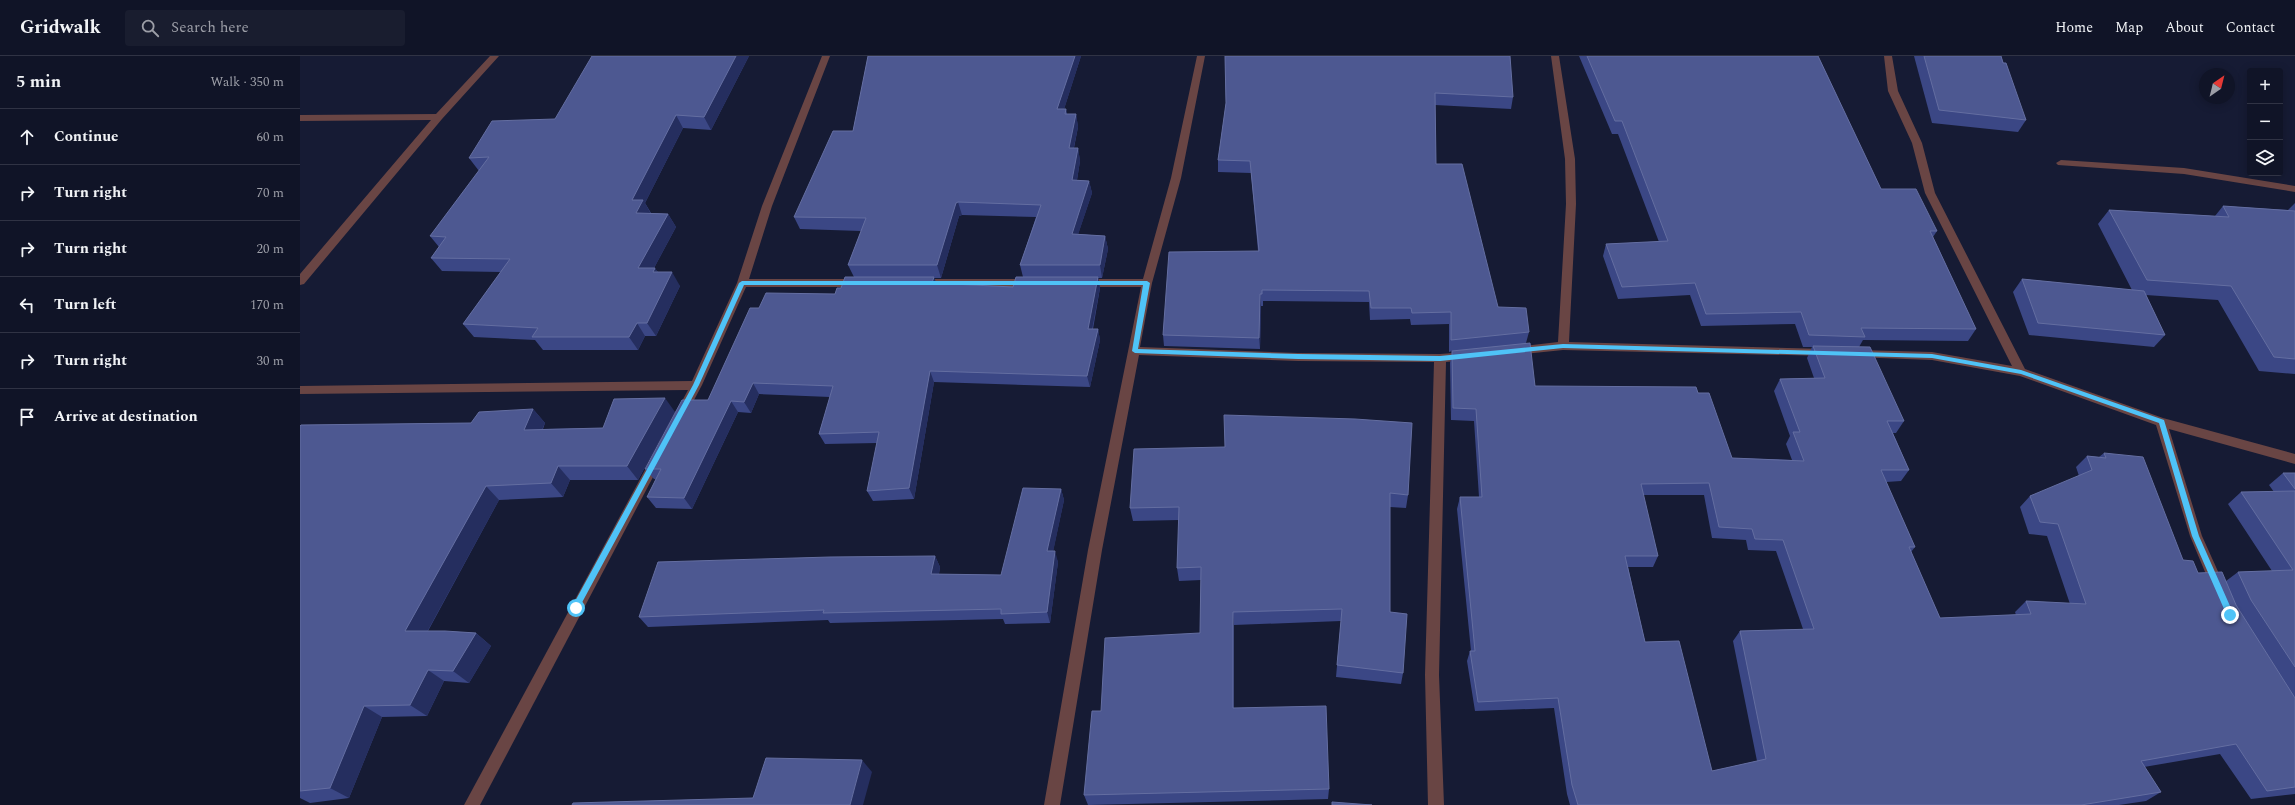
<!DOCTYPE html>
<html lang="en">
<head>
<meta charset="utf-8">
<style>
  body { margin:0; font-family:Spectral,serif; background:#191d2f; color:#f1f3f6 }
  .controls { position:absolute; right:12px; top:12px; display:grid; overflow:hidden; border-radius:4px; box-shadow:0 2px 10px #0003 }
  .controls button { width:36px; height:36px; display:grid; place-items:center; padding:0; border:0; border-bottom:1px solid #303344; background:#101427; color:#f1f3f6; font:20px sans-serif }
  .compass { position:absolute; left:1899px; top:12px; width:36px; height:36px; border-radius:50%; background:#101427; box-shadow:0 2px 10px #0003; rotate:35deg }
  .stop { position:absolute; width:12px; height:12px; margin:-9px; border:3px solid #4fc3f7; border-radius:50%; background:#fff }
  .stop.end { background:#4fc3f7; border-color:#fff; box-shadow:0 1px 4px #0008 }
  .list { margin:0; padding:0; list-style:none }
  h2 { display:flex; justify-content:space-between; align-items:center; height:52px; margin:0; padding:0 16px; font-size:17px }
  h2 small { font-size:13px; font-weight:400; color:#9c9ea7 }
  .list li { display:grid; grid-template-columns:26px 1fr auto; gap:12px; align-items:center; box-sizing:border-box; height:56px; padding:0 16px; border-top:1px solid #303344 }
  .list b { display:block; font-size:15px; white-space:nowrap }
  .list em { font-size:13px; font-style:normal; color:#9c9ea7 }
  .icon { flex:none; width:22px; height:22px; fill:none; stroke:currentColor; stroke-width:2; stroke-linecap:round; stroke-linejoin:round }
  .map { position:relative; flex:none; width:1995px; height:749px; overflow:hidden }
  header { display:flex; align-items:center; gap:24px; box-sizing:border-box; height:56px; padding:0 20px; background:#101427; border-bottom:1px solid #303344 }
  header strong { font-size:19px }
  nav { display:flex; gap:22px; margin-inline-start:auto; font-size:14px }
  .search { width:280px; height:36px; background:#191d2f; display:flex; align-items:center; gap:10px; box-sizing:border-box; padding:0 14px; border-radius:4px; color:#9c9ea7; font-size:15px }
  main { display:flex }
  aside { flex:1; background:#101427 }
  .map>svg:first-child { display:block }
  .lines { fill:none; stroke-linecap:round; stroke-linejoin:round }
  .minor { fill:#694544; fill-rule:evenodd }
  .wall { fill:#3b4785; fill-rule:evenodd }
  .shaded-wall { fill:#252e5f }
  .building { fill:#4d5891; stroke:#646ea1; fill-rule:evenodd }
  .route { fill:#4fc3f7 }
</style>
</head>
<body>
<header>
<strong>Gridwalk</strong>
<div class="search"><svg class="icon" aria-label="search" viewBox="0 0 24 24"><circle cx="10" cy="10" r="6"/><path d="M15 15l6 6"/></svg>Search here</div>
<nav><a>Home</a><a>Map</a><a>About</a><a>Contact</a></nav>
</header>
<main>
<aside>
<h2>5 min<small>Walk · 350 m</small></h2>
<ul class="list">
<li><svg class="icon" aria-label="ahead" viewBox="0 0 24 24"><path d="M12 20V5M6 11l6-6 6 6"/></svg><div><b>Continue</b></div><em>60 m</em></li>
<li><svg class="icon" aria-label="right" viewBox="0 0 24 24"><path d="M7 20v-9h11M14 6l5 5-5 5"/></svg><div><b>Turn right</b></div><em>70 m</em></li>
<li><svg class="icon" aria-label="right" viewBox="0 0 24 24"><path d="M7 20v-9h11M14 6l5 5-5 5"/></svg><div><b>Turn right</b></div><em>20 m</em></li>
<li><svg class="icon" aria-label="left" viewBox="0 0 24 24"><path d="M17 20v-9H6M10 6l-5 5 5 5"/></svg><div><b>Turn left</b></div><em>170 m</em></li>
<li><svg class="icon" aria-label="right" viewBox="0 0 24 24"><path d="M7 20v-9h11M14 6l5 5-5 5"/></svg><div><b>Turn right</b></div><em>30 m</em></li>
<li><svg class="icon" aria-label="arrive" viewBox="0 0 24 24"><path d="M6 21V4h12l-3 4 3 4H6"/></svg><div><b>Arrive at destination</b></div></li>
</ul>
</aside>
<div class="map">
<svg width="1995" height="749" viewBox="0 0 1995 749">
  <rect width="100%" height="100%" fill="#161b34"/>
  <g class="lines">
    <g class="minor">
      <polygon points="190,0 199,0 142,63 4,228 0,229 0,218 131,64 0,65 0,59 136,58"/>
      <polygon points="522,0 530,0 472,150 449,223 558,223 563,227 558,231 446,231 402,329 385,361 377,361 375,358 388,334 0,338 0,330 392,325 437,227 462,150"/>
      <polygon points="897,0 905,0 881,122 852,227 840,291 998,297 1140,298 1167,296 1173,300 1167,304 1146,306 1139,619 1144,749 1128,749 1125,619 1134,306 998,305 839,299 802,494 760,749 744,749 788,494 841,231 783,231 778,227 783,223 843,223 871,122"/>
      <polygon points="1251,0 1259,0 1275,103 1276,148 1269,286 1525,293 1531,297 1529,300 1263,294 1215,299 1211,298 1209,295 1211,292 1215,291 1258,286 1266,148 1265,103"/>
      <polygon points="1584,0 1592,0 1598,35 1622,87 1635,137 1725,313 1863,362 1995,398 1995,408 1869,373 1902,480 1925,531 1923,535 1918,537 1913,535 1890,480 1856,369 1720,320 1632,304 1553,301 1551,298 1557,294 1632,296 1712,310 1625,137 1612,87 1588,35"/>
      <polygon points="1761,104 1884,112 1995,130 1995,136 1884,118 1758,109 1756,107"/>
      <polygon points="621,223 730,223 735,227 730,231 621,231 616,227"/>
      <polygon points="356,399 360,401 362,404 180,749 164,749 352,401"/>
    </g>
  </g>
  <g class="wall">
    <polygon points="449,0 411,74 383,72 345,147 351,157 368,158 376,171 354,212 358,216 380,230 356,280 345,280 338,294 243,294 235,284 174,281 163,268 201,216 142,215 131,202 139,191 130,180 179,115 169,102 255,63"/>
    <path d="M 568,0 L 781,0 L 764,53 L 766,53 L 767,58 L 776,58 L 778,71 L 774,92 L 778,92 L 780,105 L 777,124 L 789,125 L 792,137 L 778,178 L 805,180 L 808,193 L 802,222 L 798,222 L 800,232 L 793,273 L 798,273 L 800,284 L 790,331 L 634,326 L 614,443 L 573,445 L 567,435 L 577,387 L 525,388 L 519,378 L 530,341 L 459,338 L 451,357 L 438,356 L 392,453 L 356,452 L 347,441 L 356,423 L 354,423 L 345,413 L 408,344 L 459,252 L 535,238 L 541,232 L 554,221 L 548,209 L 561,175 L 500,173 L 494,161 L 553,75 ZM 662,159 L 736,161 L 720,209 L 723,221 L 713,231 L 636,227 L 634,222 L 641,222 L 659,160 Z"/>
    <path d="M 925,0 L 1213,41 L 1211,53 L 1135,49 L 1136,108 L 1198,251 L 1229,276 L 1226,287 L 1235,330 L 1398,337 L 1432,402 L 1492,404 L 1486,388 L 1490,380 L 1474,335 L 1480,323 L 1514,322 L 1507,302 L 1512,291 L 1503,291 L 1495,268 L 1401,270 L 1390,239 L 1318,243 L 1303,200 L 1306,188 L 1359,186 L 1318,78 L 1312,78 L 1279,0 L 1518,0 L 1581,133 L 1637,175 L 1633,181 L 1676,273 L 1668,285 L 1563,284 L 1559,291 L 1604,365 L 1596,377 L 1593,377 L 1609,414 L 1601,425 L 1586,426 L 1615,491 L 1611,496 L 1640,562 L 1716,559 L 1715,556 L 1726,545 L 1770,548 L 1747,480 L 1729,478 L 1720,451 L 1730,440 L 1779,420 L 1776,411 L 1787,400 L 1799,401 L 1804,397 L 1883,504 L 1898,517 L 1926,525 L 1938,516 L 1972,515 L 1928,448 L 1941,436 L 1974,436 L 1969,429 L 1983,417 L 1995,417 L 1995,738 L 1951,743 L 1920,698 L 1844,711 L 1861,736 L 1846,745 L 1819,749 L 1270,749 L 1267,738 L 1254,652 L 1175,655 L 1167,605 L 1170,595 L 1171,595 L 1157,453 L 1160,441 L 1179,441 L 1174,365 L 1151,364 L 1150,307 L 1152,295 L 1149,296 L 1149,268 L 1111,269 L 1110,263 L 1070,264 L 1069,246 L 963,245 L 963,250 L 961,250 L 960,293 L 864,290 L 863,279 L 958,195 L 951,117 L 918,116 L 918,104 L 926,47 ZM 1343,439 L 1404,439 L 1412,482 L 1446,484 L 1448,494 L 1476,495 L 1503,573 L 1440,575 L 1433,585 L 1457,705 L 1412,715 L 1345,586 L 1328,511 L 1353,511 L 1358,500 Z"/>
    <polygon points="1614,0 1701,0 1726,64 1718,76 1632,67"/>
    <polygon points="1995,147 1995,318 1959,315 1918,244 1846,239 1865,279 1854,291 1729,279 1713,236 1722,223 1832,234 1798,168 1809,154 1915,160 1923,150 1988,154"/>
    <polygon points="233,353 245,367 243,373 303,372 375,356 338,424 270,424 263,441 199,444 128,575 176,577 191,590 169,627 144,625 127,660 82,661 49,742 10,747 0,742 0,370 171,367"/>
    <polygon points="925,391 1108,439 1106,452 1090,451 1090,556 1103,617 1101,628 1036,621 1041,565 934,569 934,652 1029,733 1028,743 788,749 784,739 801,655 900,577 901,524 879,525 877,512 879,464 833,465 830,452"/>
    <polygon points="761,433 764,444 753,495 758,506 750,567 705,568 703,563 530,567 528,564 348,571 339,561 635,500 640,511 639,518 701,519"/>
  </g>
  <g class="shaded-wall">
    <polygon points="436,0 449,0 411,74 404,61"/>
    <polygon points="775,0 781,0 760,66 757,53"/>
    <polygon points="776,58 778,71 771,105 769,92"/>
    <polygon points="376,59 383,72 345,147 351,158 336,157 332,144"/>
    <polygon points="778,92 780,105 775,136 772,124"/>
    <polygon points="789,125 792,137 774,191 772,178"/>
    <polygon points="658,146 662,159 659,160 641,222 637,209 656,147"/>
    <polygon points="368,158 376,171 347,225 338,212"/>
    <polygon points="805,180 808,193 802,222 800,209"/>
    <polygon points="355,212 363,225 353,216"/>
    <polygon points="372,216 380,230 356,280 347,267"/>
    <polygon points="634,221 638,232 632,227"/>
    <polygon points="798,221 800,232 790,284 788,273"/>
    <polygon points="960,238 961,250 960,293 959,282"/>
    <polygon points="337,267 345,280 338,294 329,281"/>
    <polygon points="798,273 800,284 790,331 787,320"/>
    <polygon points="630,315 634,326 614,443 609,432"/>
    <polygon points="453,327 459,338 451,357 444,346"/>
    <polygon points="365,342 375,356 338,424 327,410"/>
    <polygon points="431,345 438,356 392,453 384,442"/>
    <polygon points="233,353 245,367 236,387 224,374"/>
    <polygon points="258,410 270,424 263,441 251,427"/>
    <polygon points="186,430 199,444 121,587 105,575"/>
    <polygon points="761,433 764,444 751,506 747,495"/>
    <polygon points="755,495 758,506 750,567 747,556"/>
    <polygon points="635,500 640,511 637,528 631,518"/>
    <polygon points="933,556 934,569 934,663 933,652"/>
    <polygon points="176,577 191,590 169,627 153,615"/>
    <polygon points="128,614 144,625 127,660 110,649"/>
    <polygon points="64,650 82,661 49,742 30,732"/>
    <polygon points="562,704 572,716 563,749 550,749"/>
  </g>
  <g class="building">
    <polygon points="292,0 436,0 404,61 376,59 332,144 343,144 336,157 368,158 338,212 355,212 353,216 372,216 347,267 337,267 329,281 232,281 238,272 163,268 210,203 131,202 146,181 130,180 189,101 169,102 192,65 255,63"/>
    <polygon points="568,0 775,0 757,53 766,53 765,58 776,58 769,92 778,92 772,124 789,125 772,178 805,180 800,209 720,209 741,149 658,146 656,147 637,209 548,209 566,162 494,161 533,75 553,75"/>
    <polygon points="925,0 1210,0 1213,41 1135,37 1136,108 1162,108 1198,251 1226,252 1229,276 1151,284 1151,256 1112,257 1111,252 1071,252 1069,235 962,234 962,238 960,238 959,282 863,279 869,196 959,195 950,105 918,104 926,47"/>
    <polygon points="1287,0 1518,0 1581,133 1616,133 1637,175 1630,175 1676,273 1561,272 1565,281 1509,279 1501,256 1406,258 1395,227 1322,231 1306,188 1368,185 1322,65 1315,65"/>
    <polygon points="1624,0 1701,0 1703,7 1706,7 1726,64 1639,54"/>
    <polygon points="1923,150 1995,155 1995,303 1974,301 1931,230 1847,224 1809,154 1929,161"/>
    <polygon points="545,221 634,221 632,227 713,231 716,221 798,221 788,273 798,273 787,320 630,315 609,432 567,435 579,376 519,378 533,330 453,327 444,346 431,345 384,442 347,441 361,413 345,413 382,344 408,344 450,252 459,252 466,237 535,238 537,232 541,232"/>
    <polygon points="1722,223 1844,235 1865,279 1738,267"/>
    <path d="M 1230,287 L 1235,330 L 1396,331 L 1398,337 L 1409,337 L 1432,402 L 1504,405 L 1493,376 L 1500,376 L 1480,323 L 1525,322 L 1513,290 L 1570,291 L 1604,365 L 1587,365 L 1609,414 L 1581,414 L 1615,491 L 1609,491 L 1640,562 L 1731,558 L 1726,545 L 1786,548 L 1758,468 L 1740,466 L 1730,440 L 1792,414 L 1787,400 L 1806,402 L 1804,397 L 1843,401 L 1883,504 L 1893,505 L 1898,517 L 1922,516 L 1936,549 L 1995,642 L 1995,731 L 1967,735 L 1936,688 L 1841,705 L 1861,736 L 1781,749 L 1278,749 L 1272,729 L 1258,642 L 1178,646 L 1170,595 L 1175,595 L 1160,441 L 1182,441 L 1176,353 L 1153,352 L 1152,295 ZM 1409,427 L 1419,471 L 1452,473 L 1455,483 L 1483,484 L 1514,573 L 1440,575 L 1466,703 L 1412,715 L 1379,585 L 1345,586 L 1325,500 L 1358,500 L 1341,428 Z"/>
    <polygon points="365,342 327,410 258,410 251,427 186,430 105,575 145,575 176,577 153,615 128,614 110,649 64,650 30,732 0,735 0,370 1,369 171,367 179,356 233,353 224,374 303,372 314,343"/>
    <polygon points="924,359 1055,363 1112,367 1108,439 1090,437 1090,556 1107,558 1103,617 1037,609 1042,553 933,556 933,652 1026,650 1029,733 784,739 792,655 801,655 805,582 900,577 901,511 877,512 879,451 830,452 834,393 925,391"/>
    <polygon points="1983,417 1995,417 1995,433"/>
    <polygon points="723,432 761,433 747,495 755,495 747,556 701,558 701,553 523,557 524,554 339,561 358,506 530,501 635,500 631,518 701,519"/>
    <polygon points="1995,435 1995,611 1951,544 1938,516 1993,514 1941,436"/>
    <polygon points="466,702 562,704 550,749 272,749 273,747 453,742"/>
    <polygon points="1032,746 1072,749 1032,749"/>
  </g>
  <polygon class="route" points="442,225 847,225 850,227 838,293 998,298 1140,300 1263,288 1632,298 1721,314 1864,364 1899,480 1934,559 1933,562 1928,562 1892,480 1859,367 1721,318 1632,302 1263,292 1140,305 998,303 835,297 832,295 843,229 444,229 399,329 278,554 273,554 273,549 393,329 439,227"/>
</svg>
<div class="controls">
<button>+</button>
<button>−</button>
<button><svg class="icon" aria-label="layers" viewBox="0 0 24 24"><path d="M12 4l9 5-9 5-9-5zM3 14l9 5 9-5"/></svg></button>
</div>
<svg class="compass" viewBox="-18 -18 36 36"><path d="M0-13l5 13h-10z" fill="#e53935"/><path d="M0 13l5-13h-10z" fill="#9c9ea7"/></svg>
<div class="stop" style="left:276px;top:552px"></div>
<div class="stop end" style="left:1930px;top:559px"></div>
</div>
</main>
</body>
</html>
